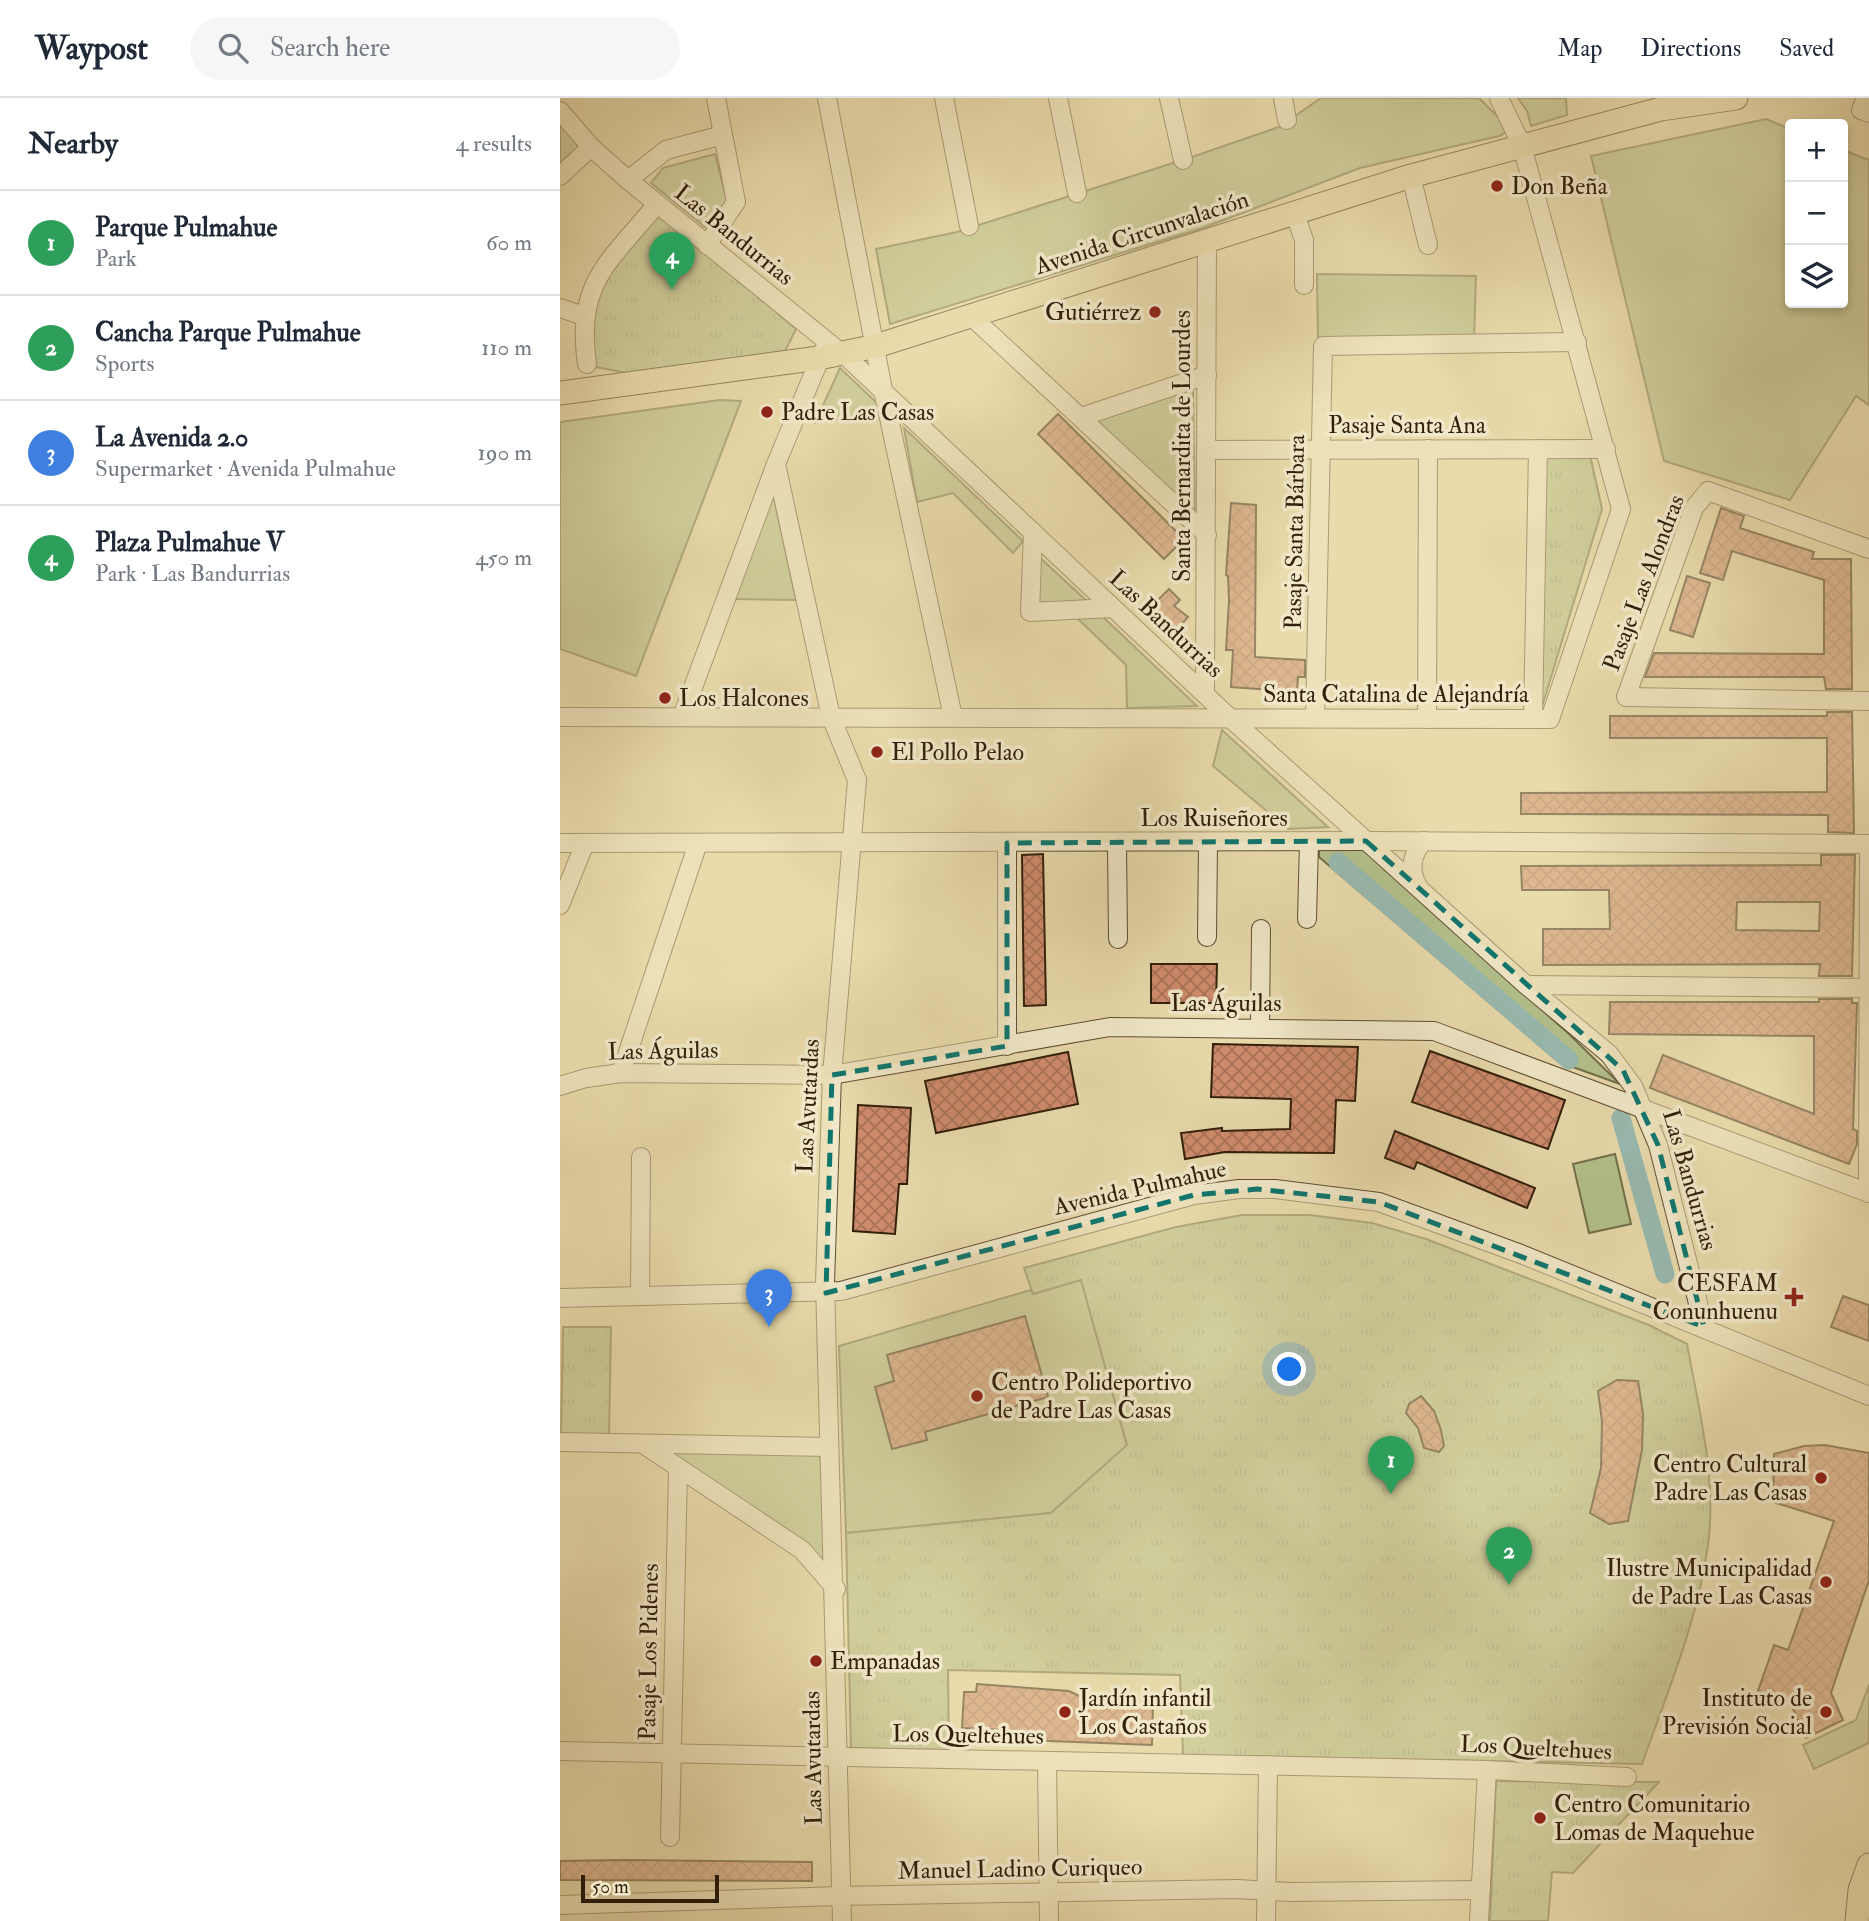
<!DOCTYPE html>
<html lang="en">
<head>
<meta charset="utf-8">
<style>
  body { margin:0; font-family:"IM FELL Double Pica",serif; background:#f6f6f7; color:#1f2937 }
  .controls { position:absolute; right:21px; top:21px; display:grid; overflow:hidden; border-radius:7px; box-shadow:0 4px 10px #0003 }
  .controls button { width:63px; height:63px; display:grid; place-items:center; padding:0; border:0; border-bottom:2px solid #e0e1e3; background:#fff; color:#1f2937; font:35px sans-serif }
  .scale { position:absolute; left:21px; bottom:18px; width:138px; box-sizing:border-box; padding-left:7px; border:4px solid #321f09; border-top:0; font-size:19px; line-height:24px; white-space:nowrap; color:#321f09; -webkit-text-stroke:5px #f1e8c9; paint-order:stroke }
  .you { position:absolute; left:730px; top:1272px; width:24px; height:24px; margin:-18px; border:5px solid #fff; border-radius:50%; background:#1a73e8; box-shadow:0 0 0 10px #1a73e833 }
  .badge { display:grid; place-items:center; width:46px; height:46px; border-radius:50%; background:#8f2418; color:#fff; font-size:23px; font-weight:700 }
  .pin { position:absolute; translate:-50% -58px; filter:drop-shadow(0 2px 4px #0008) }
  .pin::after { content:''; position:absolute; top:37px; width:24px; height:21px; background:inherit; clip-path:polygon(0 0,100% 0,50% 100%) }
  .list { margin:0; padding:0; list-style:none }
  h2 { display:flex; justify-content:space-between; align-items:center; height:91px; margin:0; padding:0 28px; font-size:30px }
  h2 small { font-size:23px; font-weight:400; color:#747a83 }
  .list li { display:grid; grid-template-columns:46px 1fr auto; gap:21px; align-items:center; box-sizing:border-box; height:105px; padding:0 28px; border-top:2px solid #e0e1e3 }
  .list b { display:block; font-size:26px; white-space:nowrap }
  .list p { margin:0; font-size:23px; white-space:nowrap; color:#747a83 }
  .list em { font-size:23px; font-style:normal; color:#747a83 }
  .icon { flex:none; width:38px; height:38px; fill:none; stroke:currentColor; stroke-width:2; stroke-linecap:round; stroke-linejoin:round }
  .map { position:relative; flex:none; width:1309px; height:1823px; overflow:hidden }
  header { display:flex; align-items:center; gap:42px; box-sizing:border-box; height:98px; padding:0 35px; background:#fff; border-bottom:2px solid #e0e1e3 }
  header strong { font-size:33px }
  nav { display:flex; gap:38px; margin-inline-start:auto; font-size:24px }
  .search { width:490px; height:63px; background:#f6f6f7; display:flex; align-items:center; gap:18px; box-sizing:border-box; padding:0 24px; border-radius:38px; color:#747a83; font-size:26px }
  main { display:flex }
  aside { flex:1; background:#fff }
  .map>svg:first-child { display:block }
  .grass { fill:#b3c18c; stroke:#72704a; stroke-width:2 }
  .park { fill:url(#park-tufts); stroke:#72704a; stroke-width:2 }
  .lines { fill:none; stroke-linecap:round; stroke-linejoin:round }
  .canal { stroke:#98bab0; stroke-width:19 }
  .building { fill:url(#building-cross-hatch); stroke:#321f09; stroke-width:2; fill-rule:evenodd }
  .minor-casing { stroke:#604e32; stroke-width:20 }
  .major-casing { stroke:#321f09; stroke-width:25 }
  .minor { stroke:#f1e8c9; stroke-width:18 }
  .major { stroke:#e9dbac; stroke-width:23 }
  .marked { fill:none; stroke:#0f766e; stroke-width:5; stroke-dasharray:14 9; stroke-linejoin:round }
  .poi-dot { fill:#8f2418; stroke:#f1e8c9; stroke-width:2.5 }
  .labels { text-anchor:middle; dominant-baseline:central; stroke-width:7; stroke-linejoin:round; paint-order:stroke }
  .poi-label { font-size:24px; fill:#321f09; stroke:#f1e8c9; text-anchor:start }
  .street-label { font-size:24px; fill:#321f09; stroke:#f1e8c9 }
</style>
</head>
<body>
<header>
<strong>Waypost</strong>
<div class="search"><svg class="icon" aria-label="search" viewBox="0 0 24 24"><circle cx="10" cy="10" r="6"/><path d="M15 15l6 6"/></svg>Search here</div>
<nav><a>Map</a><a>Directions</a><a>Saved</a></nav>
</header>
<main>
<aside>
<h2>Nearby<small>4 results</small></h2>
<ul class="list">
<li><span class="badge" style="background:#2e9e5b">1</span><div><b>Parque Pulmahue</b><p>Park</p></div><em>60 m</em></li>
<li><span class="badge" style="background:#2e9e5b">2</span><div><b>Cancha Parque Pulmahue</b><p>Sports</p></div><em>110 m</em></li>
<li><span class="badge" style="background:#3f7fe0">3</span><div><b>La Avenida 2.0</b><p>Supermarket · Avenida Pulmahue</p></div><em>190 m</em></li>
<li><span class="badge" style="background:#2e9e5b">4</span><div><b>Plaza Pulmahue V</b><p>Park · Las Bandurrias</p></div><em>450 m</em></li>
</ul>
</aside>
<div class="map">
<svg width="1309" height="1823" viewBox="0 0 1309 1823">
  <defs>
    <pattern id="park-tufts" width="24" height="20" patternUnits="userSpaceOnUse" patternTransform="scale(1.75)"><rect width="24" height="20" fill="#b3c18c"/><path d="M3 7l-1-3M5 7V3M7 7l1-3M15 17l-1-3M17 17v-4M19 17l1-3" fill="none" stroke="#9aa577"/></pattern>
    <pattern id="building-cross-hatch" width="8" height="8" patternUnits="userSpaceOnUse" patternTransform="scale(1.75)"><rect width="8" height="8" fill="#cf8c6d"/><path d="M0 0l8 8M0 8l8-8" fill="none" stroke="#a97258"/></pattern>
  </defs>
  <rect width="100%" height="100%" fill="#e9dbac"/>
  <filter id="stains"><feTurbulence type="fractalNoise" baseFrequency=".00286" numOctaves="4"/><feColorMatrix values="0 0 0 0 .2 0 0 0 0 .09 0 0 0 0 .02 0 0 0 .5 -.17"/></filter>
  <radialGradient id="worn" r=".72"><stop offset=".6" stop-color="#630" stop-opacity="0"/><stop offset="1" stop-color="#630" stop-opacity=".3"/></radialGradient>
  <g class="grass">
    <polygon points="761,0 919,0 951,32 939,38 800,70 643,130 330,226 316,151 397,134 632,59 719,29"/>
    <polygon points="958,0 1006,0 1007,17 971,28 967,13"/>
    <polygon points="0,17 27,49 0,75"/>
    <polygon points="1206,21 1230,31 1230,205 1283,205 1283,52 1309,62 1309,307 1296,298 1230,402 1104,363 1031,58"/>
    <polygon points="155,56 167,103 145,129 91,85 103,70"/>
    <polygon points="757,176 916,178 914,243 758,244"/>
    <polygon points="280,270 317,305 319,314 255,325"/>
    <polygon points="633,290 635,418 535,322"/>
    <polygon points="160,302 181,303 76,578 0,551 0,324"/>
    <polygon points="344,330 463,443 453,455 393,395 357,404"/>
    <polygon points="214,400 236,502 175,501 210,402"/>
    <polygon points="477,457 530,506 474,505"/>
    <polygon points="542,518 637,608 567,610 566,567 516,519"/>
    <polygon points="662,632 768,729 728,731 653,668"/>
    <polygon points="759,750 803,750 1009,936 1060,986 999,964 759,759"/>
    <polygon points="1055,1056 1071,1126 1029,1135 1013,1066"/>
    <polygon points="521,1181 567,1348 491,1415 286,1435 279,1248 471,1192 473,1196"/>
    <polygon points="103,1352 260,1354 267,1469"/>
    <polygon points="1309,1587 1309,1645 1254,1671 1243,1647 1296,1622"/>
  </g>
  <g class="park">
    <polygon points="97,111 236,231 222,259 77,277 30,268 30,200"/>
    <polygon points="1030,357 1042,411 981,612 984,358"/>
    <path d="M 682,1117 L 750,1117 L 812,1125 L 866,1141 L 1089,1227 L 1127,1246 C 1139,1312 1157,1380 1148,1447 C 1138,1522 1107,1595 1082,1666 L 623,1657 L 620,1577 L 388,1572 L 389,1652 L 291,1650 L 286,1435 L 491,1415 L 567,1347 L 521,1182 L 473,1196 L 464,1170 L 616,1129 Z"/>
    <polygon points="3,1229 51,1229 49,1338 1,1338"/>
    <polygon points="936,1683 1099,1684 1013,1775 992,1774 988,1823 930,1823"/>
  </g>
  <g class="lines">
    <g class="canal">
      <polyline points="778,764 1009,962"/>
      <polyline points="1061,1020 1105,1176"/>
    </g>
  </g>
  <g class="building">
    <polygon points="498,316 624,441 604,461 478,336"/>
    <polygon points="671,405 696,407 695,559 745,562 745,579 738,579 737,594 671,589 673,552 666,552 669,502 668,478 666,477"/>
    <polygon points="1161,410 1184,418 1180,430 1254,454 1252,461 1291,461 1292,591 1266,591 1264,579 1085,579 1094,555 1264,556 1264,482 1172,453 1163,482 1140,475"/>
    <polygon points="1127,478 1150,485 1133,539 1110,532"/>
    <polygon points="609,491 620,502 614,508 628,519 615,534 590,510"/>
    <polygon points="1267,614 1292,614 1294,735 1268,734 1268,717 961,716 961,695 1267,694 1267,640 1050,640 1050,618 1267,618"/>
    <polygon points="483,756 486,907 464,908 462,757"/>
    <path d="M 1261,757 L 1295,757 L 1292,878 L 1259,878 L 1260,866 L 983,867 L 983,831 L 1050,831 L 1049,792 L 962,792 L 961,768 L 1261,767 ZM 1177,804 L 1260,804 L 1259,833 L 1176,832 Z"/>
    <polygon points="591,866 657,866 656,905 591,905"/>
    <polygon points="1259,901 1292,901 1292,905 1297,905 1293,1031 1297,1033 1297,1046 1289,1066 1090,990 1103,957 1254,1016 1254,938 1049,936 1050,904 1259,904"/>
    <polygon points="653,946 798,949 795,1003 776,1002 774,1055 665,1054 625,1061 621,1035 662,1030 662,1033 730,1031 731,1001 651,999"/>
    <polygon points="870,953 1005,1002 988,1051 852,1004"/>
    <polygon points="508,954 518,1006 376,1035 365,983"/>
    <polygon points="298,1007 351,1010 347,1086 339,1086 335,1136 293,1133"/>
    <polygon points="835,1033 975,1090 967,1110 857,1064 854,1071 825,1060"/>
    <polygon points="1283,1198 1309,1207 1309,1243 1271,1229"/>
    <polygon points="465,1218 488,1299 365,1334 367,1342 332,1351 315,1289 334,1283 327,1257"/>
    <polygon points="1057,1282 1078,1283 1083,1316 1082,1352 1068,1423 1049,1426 1030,1415 1041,1370 1042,1323 1038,1293"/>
    <polygon points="861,1298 874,1313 881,1332 884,1348 879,1354 864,1350 858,1330 846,1315 849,1306"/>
    <polygon points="1265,1347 1309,1355 1309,1482 1271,1595 1283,1622 1246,1640 1230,1604 1198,1593 1214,1547 1228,1552 1274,1423 1213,1404 1214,1356 1244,1348"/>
    <polygon points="417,1586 509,1593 533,1605 593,1607 592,1647 464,1642 464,1633 402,1630 404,1594 416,1594"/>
    <polygon points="65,1762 252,1764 252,1783 0,1782 0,1763"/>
  </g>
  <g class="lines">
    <defs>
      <g id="minor">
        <polyline points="267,0 323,292 393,619"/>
        <polyline points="384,0 409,128"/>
        <polyline points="498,0 517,95"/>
        <polyline points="609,0 623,62"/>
        <polyline points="723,0 727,22"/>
        <polyline points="1306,0 1301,12 1309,15"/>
        <polyline points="0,13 31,49 68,82 290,262 670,620 966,887 1049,956 1073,988 1098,1047 1144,1229"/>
        <polyline points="0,78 31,49"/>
        <polyline points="851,78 868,147"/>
        <polyline points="68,82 106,52 163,37"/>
        <polyline points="734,113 744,142 744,187"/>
        <polyline points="147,147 176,104 156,0"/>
        <polyline points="0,210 24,218"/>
        <polyline points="411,218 647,437"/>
        <polyline points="263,253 216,366 271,619 297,682 272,977 265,1185 282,1823"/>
        <path d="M 27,266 C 15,185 49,164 97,106"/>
        <polyline points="521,319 647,277"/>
        <polyline points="647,352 1046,351"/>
        <polyline points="473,434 470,514 553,510"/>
        <polyline points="1309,451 1148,393 1134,410 1066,599 1309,603"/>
        <polyline points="645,596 647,142"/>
        <polyline points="0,619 990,621 1061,411 962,48 939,0"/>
        <polyline points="122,619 216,366"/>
        <polyline points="755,620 763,248 1017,244"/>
        <polyline points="867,621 868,351"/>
        <polyline points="973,621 978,351"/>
        <polyline points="0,745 806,743 1309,746"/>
        <polyline points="557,745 558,841"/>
        <path d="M 858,788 C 849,773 851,756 864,743"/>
        <polyline points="0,807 25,745"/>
        <polyline points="747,821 749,744"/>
        <polyline points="647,839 648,745"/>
        <polyline points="966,887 1309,890"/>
        <polyline points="700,929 701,831"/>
        <polyline points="447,948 447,745"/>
        <polyline points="61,975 138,745"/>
        <polyline points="0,988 26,980 61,975 272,977 550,929 874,933 1309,1095"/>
        <polyline points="1308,1095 1309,754"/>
        <polyline points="80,1198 81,1059"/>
        <polyline points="0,1200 281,1193 634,1097 679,1091 715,1091 819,1104 961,1156 1309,1298"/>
        <polyline points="0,1344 269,1349"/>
        <polyline points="83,1346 242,1452 276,1491"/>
        <polyline points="0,1653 927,1672 1067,1679"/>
        <polyline points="487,1663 489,1823"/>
        <polyline points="110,1739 118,1371"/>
        <polyline points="0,1807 279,1798 676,1791 730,1794 921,1792"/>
        <polyline points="706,1823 708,1667"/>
        <polyline points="919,1823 927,1672"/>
      </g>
      <g id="major">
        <polyline points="0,295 259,260 316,248 851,78 1101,11 1176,0"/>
        <polyline points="1297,1823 1300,1792 1309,1767"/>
      </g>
    </defs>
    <use href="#minor" class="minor-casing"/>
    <use href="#major" class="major-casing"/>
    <use href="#minor" class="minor"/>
    <use href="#major" class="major"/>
  </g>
  <path d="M0 0H1309V1823H0ZM 806,743 L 1063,972 L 1098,1047 L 1144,1229 L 819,1104 L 697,1091 L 634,1097 L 266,1195 L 272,977 L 447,948 L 447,745 Z" fill="#e9dbac" fill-opacity=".55" fill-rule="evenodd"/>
  <path class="marked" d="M 806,743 L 1063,972 L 1098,1047 L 1144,1229 L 819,1104 L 697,1091 L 634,1097 L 266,1195 L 272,977 L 447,948 L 447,745 Z"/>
  <g class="poi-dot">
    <circle cx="937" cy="88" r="7"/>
    <circle cx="595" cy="214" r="7"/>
    <circle cx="207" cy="314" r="7"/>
    <circle cx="105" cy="600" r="7"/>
    <circle cx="317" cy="654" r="7"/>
    <path d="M1230.5 1188.5h7v7h7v7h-7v7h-7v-7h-7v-7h7z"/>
    <circle cx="417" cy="1298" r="7"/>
    <circle cx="1261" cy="1380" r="7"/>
    <circle cx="1266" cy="1484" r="7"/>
    <circle cx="256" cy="1563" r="7"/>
    <circle cx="505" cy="1614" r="7"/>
    <circle cx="1266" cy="1614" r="7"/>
    <circle cx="980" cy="1720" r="7"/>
  </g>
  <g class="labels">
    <g class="poi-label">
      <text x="951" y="88">Don Beña</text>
      <text x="581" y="214" text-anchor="end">Gutiérrez</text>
      <text x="221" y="314">Padre Las Casas</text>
      <text x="119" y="600">Los Halcones</text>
      <text x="331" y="654">El Pollo Pelao</text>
      <text x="1218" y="1185" text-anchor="end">CESFAM<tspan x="1218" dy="28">Conunhuenu</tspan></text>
      <text x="431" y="1284">Centro Polideportivo<tspan x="431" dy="28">de Padre Las Casas</tspan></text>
      <text x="1247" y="1366" text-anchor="end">Centro Cultural<tspan x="1247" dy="28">Padre Las Casas</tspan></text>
      <text x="1252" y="1470" text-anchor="end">Ilustre Municipalidad<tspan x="1252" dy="28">de Padre Las Casas</tspan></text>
      <text x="270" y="1563">Empanadas</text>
      <text x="519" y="1600">Jardín infantil<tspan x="519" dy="28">Los Castaños</tspan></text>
      <text x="1252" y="1600" text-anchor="end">Instituto de<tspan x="1252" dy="28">Previsión Social</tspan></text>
      <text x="994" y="1706">Centro Comunitario<tspan x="994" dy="28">Lomas de Maquehue</tspan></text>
    </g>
    <g class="street-label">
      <text transform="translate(582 135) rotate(-18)">Avenida Circunvalación</text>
      <text transform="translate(174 137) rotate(39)">Las Bandurrias</text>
      <text x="847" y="327">Pasaje Santa Ana</text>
      <text transform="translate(622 348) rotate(-90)">Santa Bernardita de Lourdes</text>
      <text transform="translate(735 434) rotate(-89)">Pasaje Santa Bárbara</text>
      <text transform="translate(1084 485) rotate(-69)">Pasaje Las Alondras</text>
      <text transform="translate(606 526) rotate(43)">Las Bandurrias</text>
      <text x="836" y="596">Santa Catalina de Alejandría</text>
      <text x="654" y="720">Los Ruiseñores</text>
      <text x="666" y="905">Las Águilas</text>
      <text transform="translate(103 953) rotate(-1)">Las Águilas</text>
      <text transform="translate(248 1008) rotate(-87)">Las Avutardas</text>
      <text transform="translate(1130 1082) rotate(74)">Las Bandurrias</text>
      <text transform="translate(580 1090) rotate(-13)">Avenida Pulmahue</text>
      <text transform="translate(89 1554) rotate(-89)">Pasaje Los Pidenes</text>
      <text transform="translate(408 1637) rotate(1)">Los Queltehues</text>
      <text transform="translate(976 1650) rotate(3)">Los Queltehues</text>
      <text transform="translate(253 1660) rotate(-91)">Las Avutardas</text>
      <text transform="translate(460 1771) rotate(-1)">Manuel Ladino Curiqueo</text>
    </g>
  </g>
  <rect width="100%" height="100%" filter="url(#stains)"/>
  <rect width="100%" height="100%" fill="url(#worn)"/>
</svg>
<div class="controls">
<button>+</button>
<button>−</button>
<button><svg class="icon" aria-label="layers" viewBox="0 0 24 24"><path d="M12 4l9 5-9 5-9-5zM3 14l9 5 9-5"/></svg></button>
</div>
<div class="scale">50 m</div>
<div class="you"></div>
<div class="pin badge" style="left:831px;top:1396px;background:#2e9e5b">1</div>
<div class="pin badge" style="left:949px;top:1487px;background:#2e9e5b">2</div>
<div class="pin badge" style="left:209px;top:1229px;background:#3f7fe0">3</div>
<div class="pin badge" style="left:112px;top:192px;background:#2e9e5b">4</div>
</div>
</main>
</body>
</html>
